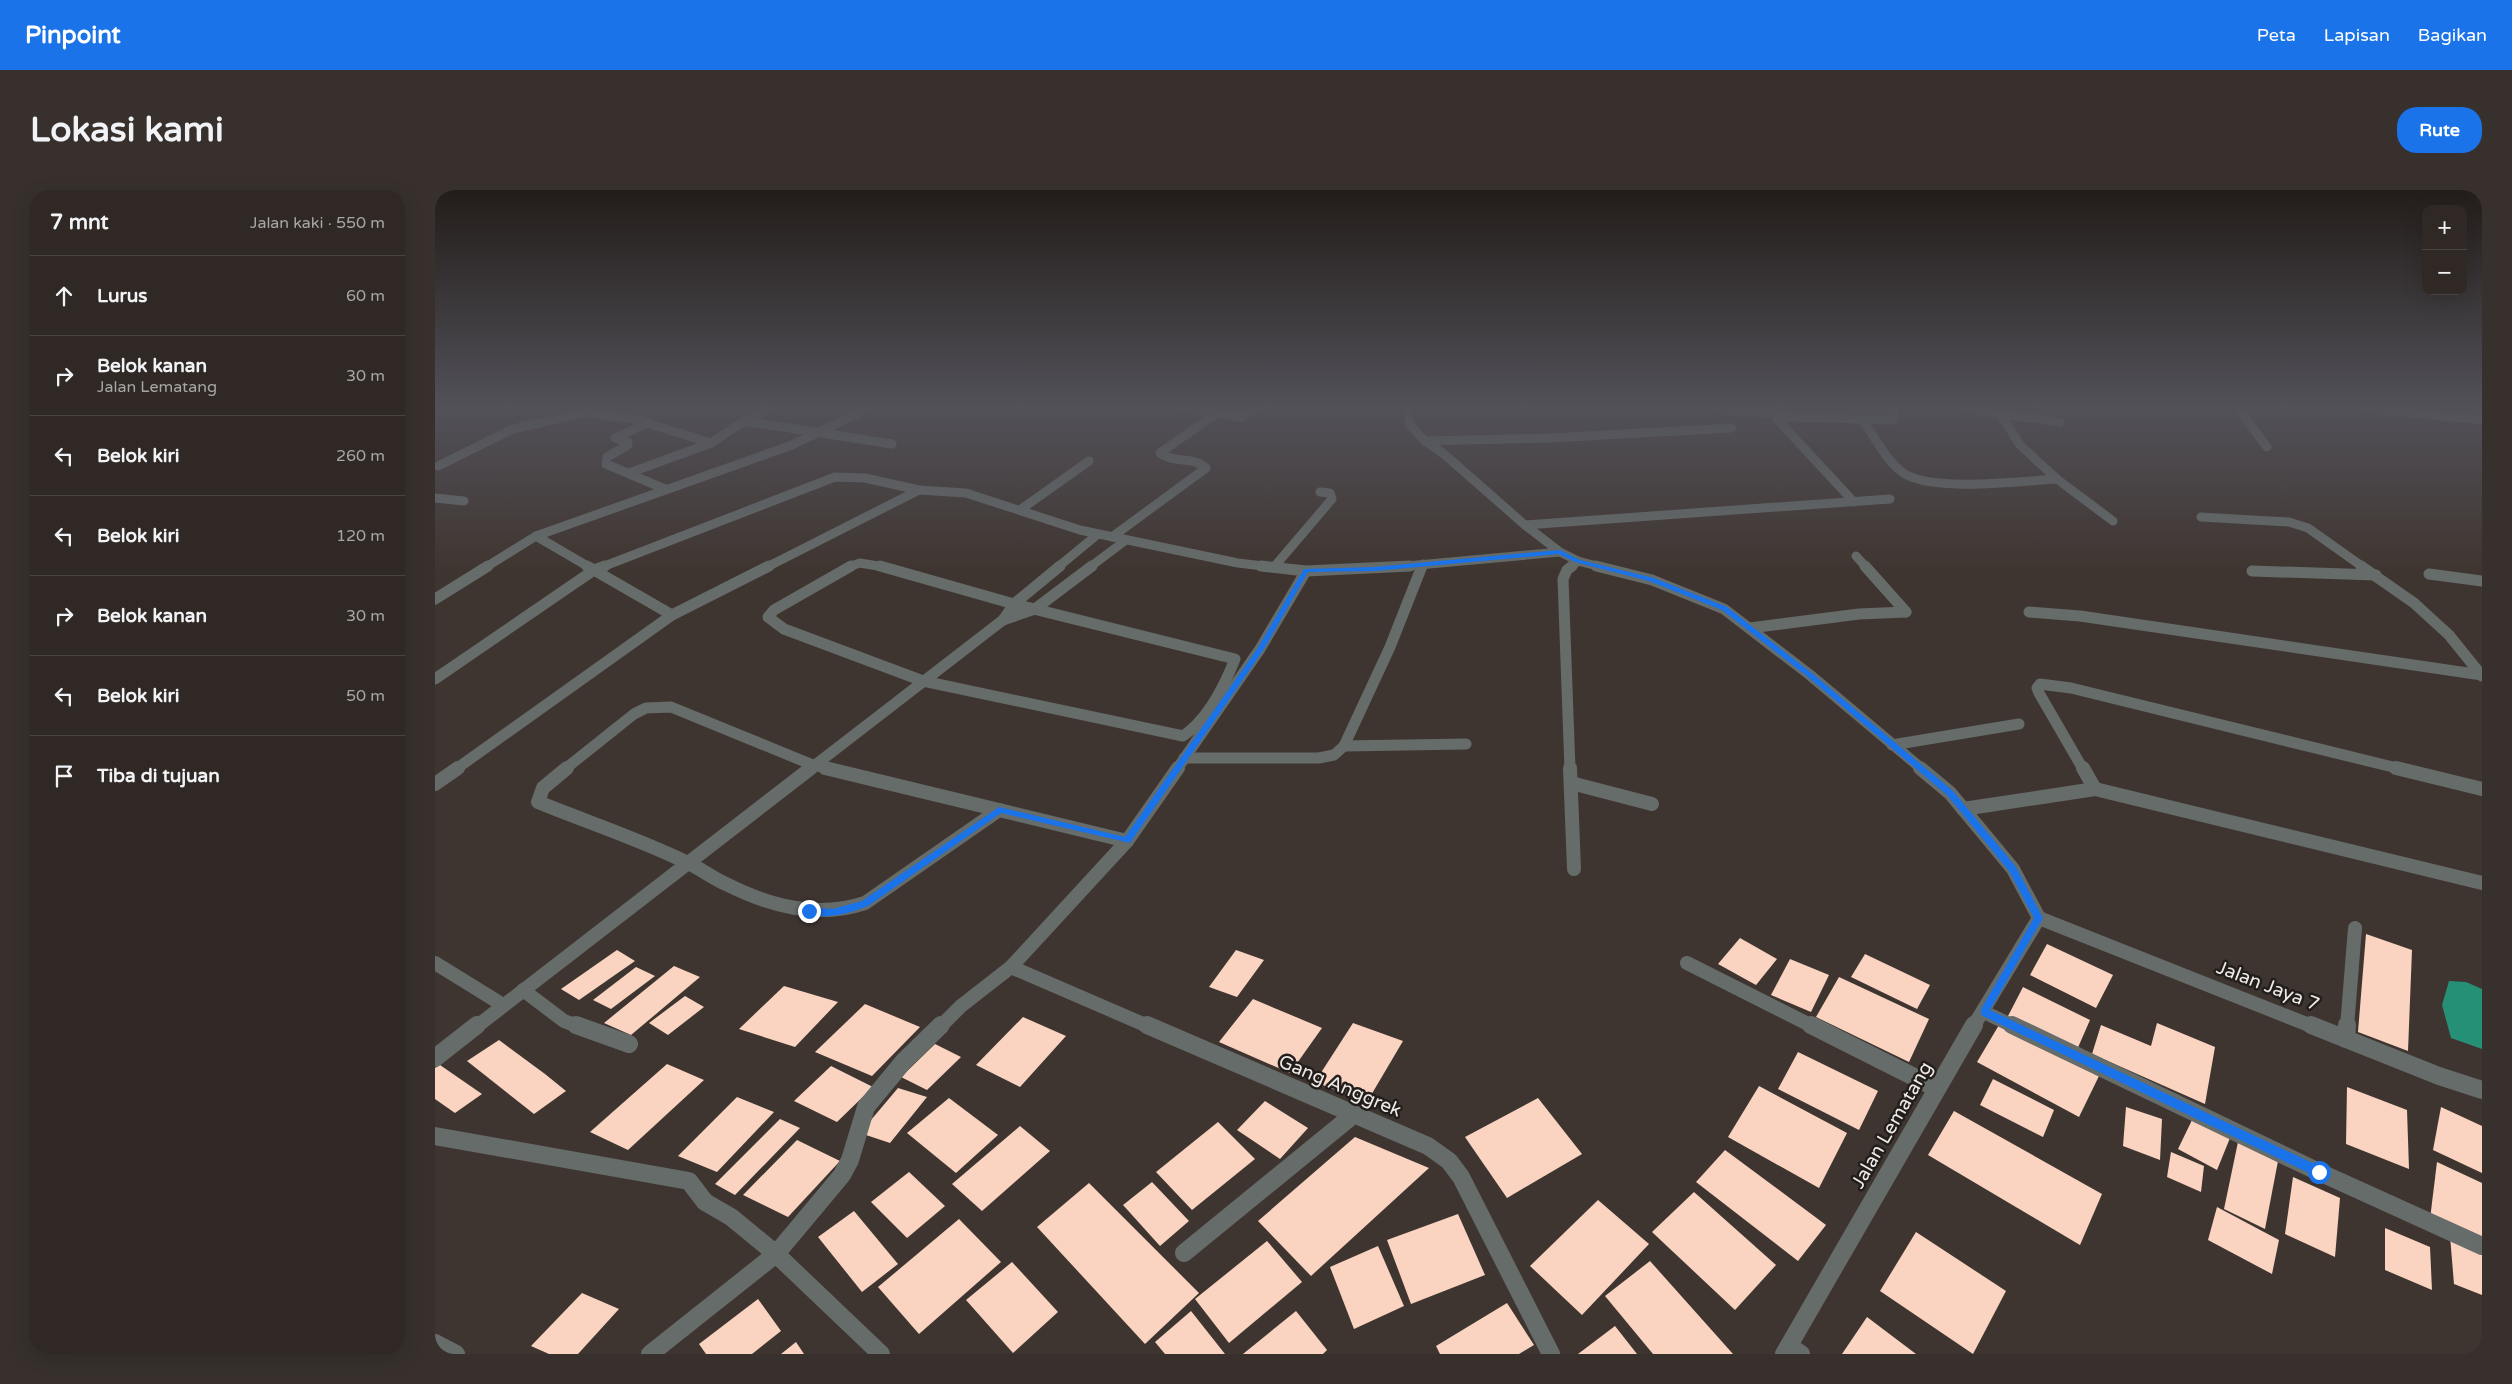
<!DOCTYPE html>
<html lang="id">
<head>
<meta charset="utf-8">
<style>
  body { margin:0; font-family:"Varela Round",sans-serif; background:#37302c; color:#f1f3f6 }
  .controls { position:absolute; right:15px; top:15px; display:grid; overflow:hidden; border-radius:10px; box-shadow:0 5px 20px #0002 }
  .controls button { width:45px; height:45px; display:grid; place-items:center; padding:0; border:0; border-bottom:1px solid #4a4441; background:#2f2824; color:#f1f3f6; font:25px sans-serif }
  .stop { position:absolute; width:15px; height:15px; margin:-11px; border:4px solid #1a73e8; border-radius:50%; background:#fff }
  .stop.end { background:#1a73e8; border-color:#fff; box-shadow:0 1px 5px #0008 }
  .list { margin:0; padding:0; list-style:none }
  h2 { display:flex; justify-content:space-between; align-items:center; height:65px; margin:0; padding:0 20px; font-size:21px }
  h2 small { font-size:16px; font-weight:400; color:#a7a6a6 }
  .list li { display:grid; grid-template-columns:32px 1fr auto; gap:15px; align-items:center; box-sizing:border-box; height:80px; padding:0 20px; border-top:1px solid #4a4441 }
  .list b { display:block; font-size:19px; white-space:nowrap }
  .list p { margin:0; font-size:16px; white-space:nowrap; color:#a7a6a6 }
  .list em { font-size:16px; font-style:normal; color:#a7a6a6 }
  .icon { flex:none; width:28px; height:28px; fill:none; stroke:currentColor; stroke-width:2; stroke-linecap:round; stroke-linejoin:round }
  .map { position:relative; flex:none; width:2047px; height:1164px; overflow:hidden; border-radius:20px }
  header { display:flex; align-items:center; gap:30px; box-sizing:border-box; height:70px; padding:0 25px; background:#1a73e8; color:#fff }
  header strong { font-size:24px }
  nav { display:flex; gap:28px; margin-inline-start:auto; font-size:18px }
  .intro { display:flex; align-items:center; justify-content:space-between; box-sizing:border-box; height:120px; padding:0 30px }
  h1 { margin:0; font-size:35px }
  .button { padding:12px 22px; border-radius:20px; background:#1a73e8; color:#fff; font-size:18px; font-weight:700 }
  main { display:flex; gap:30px; padding:0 30px }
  aside { flex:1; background:#2f2824; border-radius:20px; box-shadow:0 5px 20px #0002 }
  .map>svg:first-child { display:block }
  .water { fill:#269077 }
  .building { fill:#fad4c0 }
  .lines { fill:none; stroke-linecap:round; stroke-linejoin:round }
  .minor-far3 { stroke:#666c6a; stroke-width:9 }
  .minor-far2 { stroke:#666c6a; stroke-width:11 }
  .minor-far1 { stroke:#666c6a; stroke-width:14 }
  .minor { stroke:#666c6a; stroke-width:18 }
  .route { fill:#1a73e8 }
  .labels { text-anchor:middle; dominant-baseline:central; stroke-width:5; stroke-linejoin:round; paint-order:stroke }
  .near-street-label { font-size:19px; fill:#f0eae7; stroke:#221e1c }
</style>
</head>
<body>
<header>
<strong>Pinpoint</strong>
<nav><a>Peta</a><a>Lapisan</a><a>Bagikan</a></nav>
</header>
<div class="intro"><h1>Lokasi kami</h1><a class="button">Rute</a></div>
<main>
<aside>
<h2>7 mnt<small>Jalan kaki · 550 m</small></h2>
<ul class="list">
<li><svg class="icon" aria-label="ahead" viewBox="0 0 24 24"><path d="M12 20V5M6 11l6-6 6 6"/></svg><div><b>Lurus</b></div><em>60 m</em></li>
<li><svg class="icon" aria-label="right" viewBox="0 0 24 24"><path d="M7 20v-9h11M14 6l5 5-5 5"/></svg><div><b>Belok kanan</b><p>Jalan Lematang</p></div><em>30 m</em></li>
<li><svg class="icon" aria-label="left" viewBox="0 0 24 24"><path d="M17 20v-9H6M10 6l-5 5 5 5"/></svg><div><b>Belok kiri</b></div><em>260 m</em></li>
<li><svg class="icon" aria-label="left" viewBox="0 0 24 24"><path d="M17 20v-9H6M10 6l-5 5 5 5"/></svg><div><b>Belok kiri</b></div><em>120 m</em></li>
<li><svg class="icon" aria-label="right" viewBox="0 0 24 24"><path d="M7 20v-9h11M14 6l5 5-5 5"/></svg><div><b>Belok kanan</b></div><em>30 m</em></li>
<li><svg class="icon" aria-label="left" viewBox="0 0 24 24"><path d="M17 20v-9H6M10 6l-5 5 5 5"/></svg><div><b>Belok kiri</b></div><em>50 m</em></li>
<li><svg class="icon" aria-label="arrive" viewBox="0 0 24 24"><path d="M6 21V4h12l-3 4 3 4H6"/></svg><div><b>Tiba di tujuan</b></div></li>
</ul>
</aside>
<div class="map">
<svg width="2047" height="1164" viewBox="0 0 2047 1164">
  <rect width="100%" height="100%" fill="#3f3530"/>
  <polygon class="water" points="2014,791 2031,792 2047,799 2047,859 2016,848 2007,815"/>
  <g class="building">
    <polygon points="1931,744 1977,760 1973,861 1923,842"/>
    <polygon points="1305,748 1342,769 1321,795 1283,774"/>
    <polygon points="1612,754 1678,785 1661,818 1595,785"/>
    <polygon points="182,760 200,771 144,810 126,799"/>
    <polygon points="801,760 829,770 802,807 774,797"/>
    <polygon points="1430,764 1495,795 1482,819 1416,787"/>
    <polygon points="1355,769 1394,785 1376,822 1336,805"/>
    <polygon points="239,776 265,787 196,845 169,833"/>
    <polygon points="201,777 220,786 176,819 158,810"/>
    <polygon points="1404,787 1494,829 1474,872 1381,827"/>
    <polygon points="349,796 403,812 360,857 304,839"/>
    <polygon points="1588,797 1655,830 1641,862 1572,828"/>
    <polygon points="250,806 269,817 233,845 214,833"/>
    <polygon points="818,809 887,838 855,883 784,852"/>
    <polygon points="430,814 485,837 437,886 380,862"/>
    <polygon points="588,827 631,846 585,897 541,875"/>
    <polygon points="918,833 968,851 932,912 880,892"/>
    <polygon points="1722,833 1780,857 1770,914 1657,864 1666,835 1716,856"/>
    <polygon points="1564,835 1664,886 1644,927 1542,872"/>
    <polygon points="64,850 110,884 131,901 99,924 32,871"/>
    <polygon points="500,854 526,867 492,900 466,887"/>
    <polygon points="1363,862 1443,901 1424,940 1343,899"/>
    <polygon points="232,874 269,890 193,960 155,942"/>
    <polygon points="5,875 47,904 20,923 0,909 0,878"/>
    <polygon points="396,876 438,897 402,932 359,911"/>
    <polygon points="1558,889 1619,920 1608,947 1545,915"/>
    <polygon points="1324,896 1412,943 1384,998 1293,947"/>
    <polygon points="1912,897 1972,920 1974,979 1911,954"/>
    <polygon points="463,898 492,907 455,953 425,943"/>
    <polygon points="302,907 339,922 282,982 243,966"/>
    <polygon points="514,908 563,945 521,983 472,943"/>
    <polygon points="1103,908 1147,964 1072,1008 1030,947"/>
    <polygon points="830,911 873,938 845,969 802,940"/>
    <polygon points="1691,917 1727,929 1725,970 1688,956"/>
    <polygon points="2006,917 2047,936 2047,983 1998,960"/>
    <polygon points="1519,921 1667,1004 1645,1055 1493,965"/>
    <polygon points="1758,928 1795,948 1782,980 1743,959"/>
    <polygon points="345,929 365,938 300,1005 280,994"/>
    <polygon points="783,932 820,969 757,1020 721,982"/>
    <polygon points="585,936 615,961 547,1021 517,994"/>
    <polygon points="920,947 994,978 876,1086 823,1031"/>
    <polygon points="362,950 405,971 353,1027 308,1005"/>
    <polygon points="1803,952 1843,971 1830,1039 1789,1019"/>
    <polygon points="1290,960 1391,1035 1363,1071 1261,992"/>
    <polygon points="1736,962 1769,976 1766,1002 1732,987"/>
    <polygon points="2002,972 2047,993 2047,1054 1995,1029"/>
    <polygon points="474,982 510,1016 472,1048 436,1012"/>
    <polygon points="1858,987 1905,1008 1900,1067 1850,1044"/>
    <polygon points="717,992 754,1031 725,1056 688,1015"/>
    <polygon points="654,993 764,1103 710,1154 602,1037"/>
    <polygon points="1259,1002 1341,1075 1300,1120 1217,1042"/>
    <polygon points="1163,1010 1214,1054 1147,1125 1095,1076"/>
    <polygon points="1782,1017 1844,1050 1837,1084 1773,1050"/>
    <polygon points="419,1021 463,1074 427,1102 383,1047"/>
    <polygon points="1023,1024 1050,1085 976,1114 952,1050"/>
    <polygon points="524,1029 566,1072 484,1144 443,1097"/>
    <polygon points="1950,1038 1995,1057 1997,1100 1950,1080"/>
    <polygon points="1481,1042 1571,1101 1538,1164 1445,1101"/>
    <polygon points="2015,1046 2047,1059 2047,1105 2019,1094"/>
    <polygon points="832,1051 867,1092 794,1153 760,1109"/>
    <polygon points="943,1056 969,1116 919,1139 895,1077"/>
    <polygon points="1215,1071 1298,1164 1218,1164 1170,1106"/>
    <polygon points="577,1072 623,1122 578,1163 531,1110"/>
    <polygon points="147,1103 184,1119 143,1164 114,1164 96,1156"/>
    <polygon points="323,1109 346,1141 317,1164 271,1164 264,1154"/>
    <polygon points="1072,1113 1099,1155 1084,1164 1005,1164 1001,1156"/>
    <polygon points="756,1121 790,1164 730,1164 720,1152"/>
    <polygon points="861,1121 892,1160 888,1164 808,1164"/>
    <polygon points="1432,1127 1481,1164 1407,1164"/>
    <polygon points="1180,1136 1202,1164 1143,1164"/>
    <polygon points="361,1152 369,1164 346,1164"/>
  </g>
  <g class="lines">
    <g class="minor-far3">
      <polyline points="336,218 309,231 457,254"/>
      <polyline points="749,218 807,227 821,218"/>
      <polyline points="972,218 975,235 990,251 1009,264 1090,335 1125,362 1143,371 1166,377"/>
      <polyline points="1279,218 1303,222 1352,223"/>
      <polyline points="1527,218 1625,232"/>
      <polyline points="1803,218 1832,257"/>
      <polyline points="1930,218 2047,230"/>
      <polyline points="150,222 203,230 276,253"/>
      <polyline points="1565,223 1585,255 1622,289 1678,331"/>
      <path d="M 1428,230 C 1440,247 1452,273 1470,284 C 1500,302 1586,291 1622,289"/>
      <polyline points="213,233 180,248 193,252 193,255 172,267 171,274 230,299"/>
      <polyline points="990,251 1114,248 1297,238"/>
      <polyline points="3,276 78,239 150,222 157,218"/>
      <polyline points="194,283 276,253 309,231"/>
      <polyline points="0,308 29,311"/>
      <polyline points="1419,312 1342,229 1357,227 1458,230 1459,218"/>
      <polyline points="585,320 654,271"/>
      <polyline points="1766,327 1854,332 1873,338 1928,377"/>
      <polyline points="1090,335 1455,309"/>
      <path d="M 677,347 L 771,278 C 760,266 738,274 725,263 L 780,224"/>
      <polyline points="1421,366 1431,377"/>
      <polyline points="51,377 101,346"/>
      <polyline points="154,377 101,346 357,255 434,218"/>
      <polyline points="167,377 400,287 430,288 484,300"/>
      <polyline points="332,377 484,300 531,303 645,340 803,373 837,377"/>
      <polyline points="413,377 425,373 449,377"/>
      <polyline points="623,377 663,344"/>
      <polyline points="655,377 691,350"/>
      <polyline points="839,377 897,309 895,303 885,302"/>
      <polyline points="961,377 1125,362"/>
      <polyline points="987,377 988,374"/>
      <polyline points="1136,377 1143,371"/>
    </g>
    <g class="minor-far2">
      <path d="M 416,376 L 339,420 L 333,427 L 349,439 L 488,491 L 748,546 C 773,529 789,497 800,469 L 579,414 L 445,376"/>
      <polyline points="826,376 871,381 975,376"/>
      <polyline points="1161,376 1217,390 1289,419 1375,485 1487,579"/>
      <polyline points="1430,376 1471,422"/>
      <polyline points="1926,376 1979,413 2014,445 2047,486"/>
      <polyline points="1817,381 1941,385"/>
      <polyline points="1994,384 2047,391"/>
      <polyline points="0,409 53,376"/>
      <polyline points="1594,422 1645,426 2047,485"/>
      <polyline points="237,425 334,376"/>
      <polyline points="568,430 600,419 657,376"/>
      <polyline points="1315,438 1424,424 1471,422"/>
      <polyline points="0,489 159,380 170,376"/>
      <polyline points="1457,555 1584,534"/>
      <polyline points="909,556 1031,554"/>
      <polyline points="749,568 884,568 899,565 909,556 955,457 987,376"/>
      <polyline points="21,579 237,425 152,376"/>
      <polyline points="130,579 199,524 211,518 236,517 378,575 395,579"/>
      <polyline points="375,579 568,430 579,414 625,376"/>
      <polyline points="742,579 825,459 871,381"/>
      <polyline points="1135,579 1128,389 1132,380 1137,376"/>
      <polyline points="1648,579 1604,503 1602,498 1605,494 1636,498 1966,579"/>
    </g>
    <g class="minor-far1">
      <path d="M 132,578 L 108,598 L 103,612 C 152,632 204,649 251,672 C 265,678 277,688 291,694 C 335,716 382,729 430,713 L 564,620"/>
      <polyline points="390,578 564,620"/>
      <polyline points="1135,578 1139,679"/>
      <polyline points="1485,578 1515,603 1578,679 1604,728"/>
      <polyline points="1648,578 1660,599"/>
      <polyline points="1961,578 2047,599"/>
      <polyline points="1136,593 1217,614"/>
      <polyline points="0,594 23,578"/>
      <polyline points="1528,619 1660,599 2047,693"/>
      <polyline points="564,620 692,651"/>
      <polyline points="1604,728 1879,837"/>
      <polyline points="0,773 68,815"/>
      <polyline points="1252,773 1379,837"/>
      <polyline points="576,777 715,837"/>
      <polyline points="88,800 129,831 145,837"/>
      <polyline points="1549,822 1580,837"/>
      <polyline points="41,837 376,578"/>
      <polyline points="505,837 526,816 576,777 692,651 743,578"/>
      <polyline points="1538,837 1604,728"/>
      <polyline points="1912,837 1920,738"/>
    </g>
    <g class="minor">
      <polyline points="141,835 194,854"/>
      <polyline points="712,835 993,956 1014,971 1026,987 1116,1164"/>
      <polyline points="1376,835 1501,898"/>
      <polyline points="1577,835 1884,982 2047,1056"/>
      <polyline points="1876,835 2004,886 2047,900"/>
      <polyline points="1911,849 1912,835"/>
      <polyline points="0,868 42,835"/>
      <polyline points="0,946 254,991 270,1012 296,1027 341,1064 407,985 415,970 431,917 469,871 506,835"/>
      <polyline points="749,1063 918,925"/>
      <polyline points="0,1153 21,1164"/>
      <polyline points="1354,1156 1366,1164"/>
      <polyline points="215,1164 341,1064 446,1164"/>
      <polyline points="1349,1164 1539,835"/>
    </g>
  </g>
  <linearGradient id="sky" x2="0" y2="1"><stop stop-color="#231d1a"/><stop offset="0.57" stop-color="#525159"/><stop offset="1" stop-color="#525159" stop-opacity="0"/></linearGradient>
  <rect width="2047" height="381" fill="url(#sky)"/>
  <path class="route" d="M 1125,360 L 1145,370 L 1219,388 L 1292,417 L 1378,484 L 1518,601 L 1581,677 L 1608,728 L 1555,820 L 1888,978 L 1888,986 L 1880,986 L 1546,825 L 1546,819 L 1599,728 L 1574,681 L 1512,605 L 1373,487 L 1287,420 L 1214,391 L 1140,372 L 1124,364 L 939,381 L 873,382 L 829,459 L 695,653 L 566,623 L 433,716 C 419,722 382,733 370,721 L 374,717 L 398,719 L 427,711 L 564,617 L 690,647 L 822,459 L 869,379 L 939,377 Z"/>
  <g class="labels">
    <g class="near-street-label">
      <text transform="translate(1833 796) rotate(21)">Jalan Jaya 7</text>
      <text transform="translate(905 896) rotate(23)">Gang Anggrek</text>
      <text transform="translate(1457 935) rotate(-60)">Jalan Lematang</text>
    </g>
  </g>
</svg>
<div class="controls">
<button>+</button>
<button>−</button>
</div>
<div class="stop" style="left:1884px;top:982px"></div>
<div class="stop end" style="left:374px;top:721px"></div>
</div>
</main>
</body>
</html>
